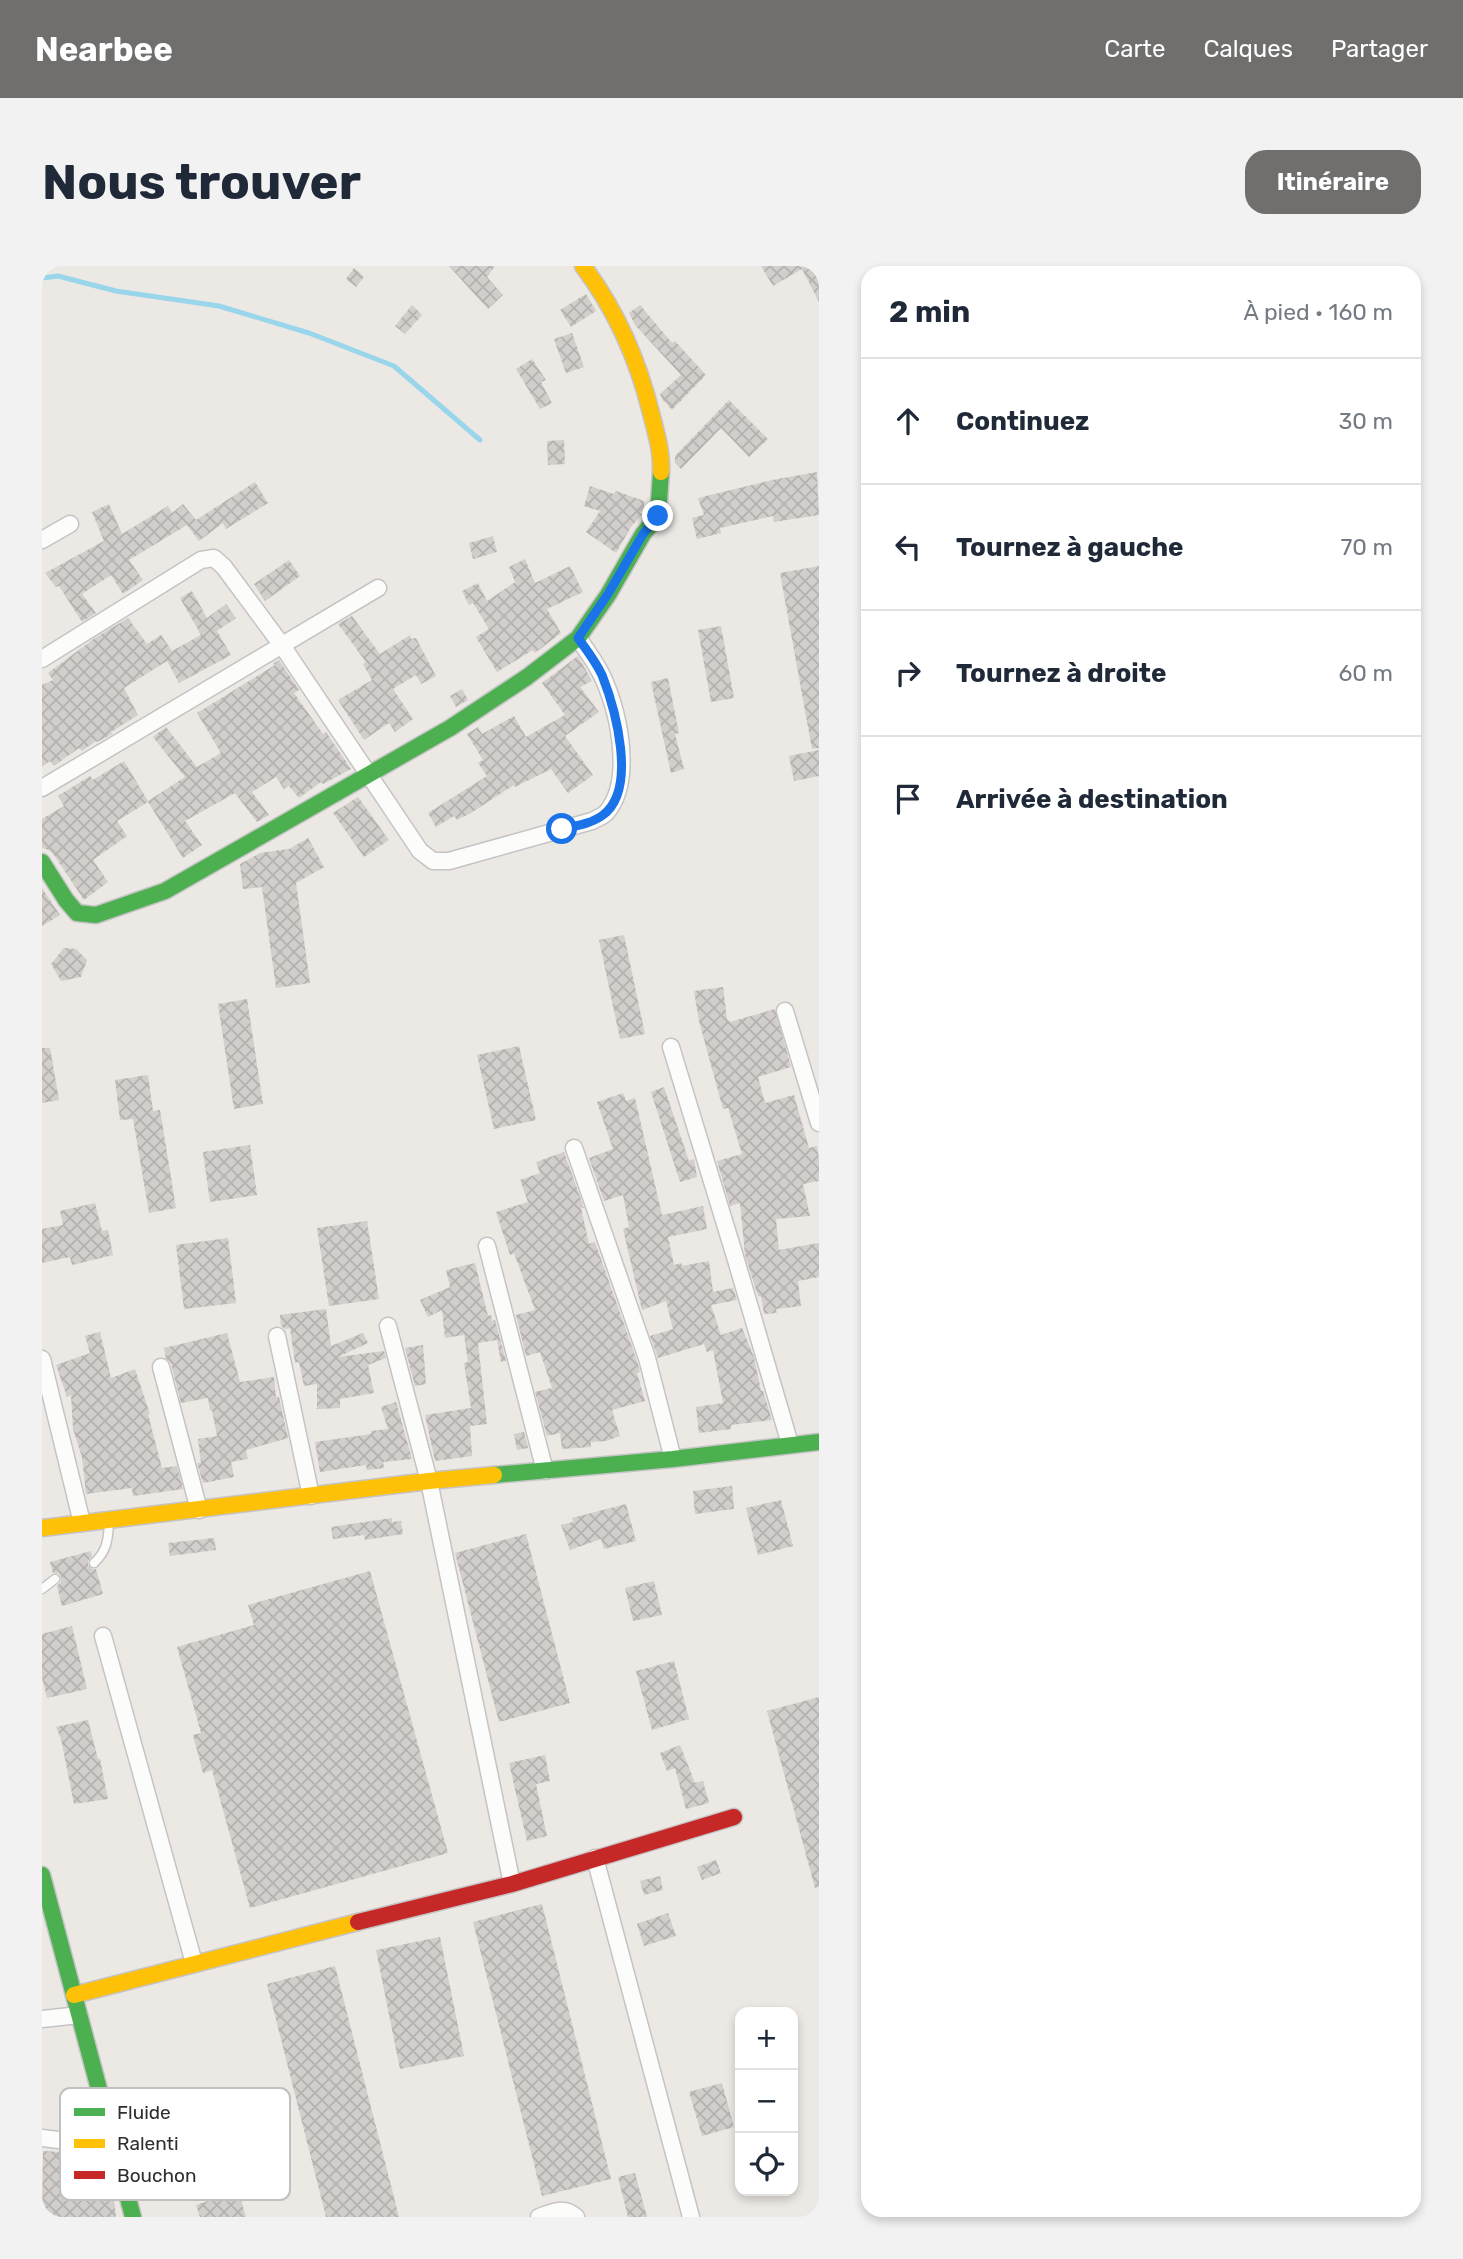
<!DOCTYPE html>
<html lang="fr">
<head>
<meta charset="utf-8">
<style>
  body { margin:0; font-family:Rubik,sans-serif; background:#f2f2f3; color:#1f2937 }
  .controls { position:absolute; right:21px; bottom:21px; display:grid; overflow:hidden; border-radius:14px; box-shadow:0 4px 10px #0003 }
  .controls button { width:63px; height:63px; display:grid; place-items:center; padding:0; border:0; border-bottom:2px solid #e0e1e3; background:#fff; color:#1f2937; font:35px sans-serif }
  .stop { position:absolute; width:21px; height:21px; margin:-16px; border:5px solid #1a73e8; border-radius:50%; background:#fff }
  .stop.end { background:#1a73e8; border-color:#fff; box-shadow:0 2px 7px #0008 }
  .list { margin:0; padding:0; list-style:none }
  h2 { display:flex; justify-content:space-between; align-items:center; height:91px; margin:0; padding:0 28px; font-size:30px }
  h2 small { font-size:23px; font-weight:400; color:#747a83 }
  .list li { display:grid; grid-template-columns:46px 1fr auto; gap:21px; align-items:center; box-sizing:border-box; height:126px; padding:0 28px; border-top:2px solid #e0e1e3 }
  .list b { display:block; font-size:26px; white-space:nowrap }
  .list em { font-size:23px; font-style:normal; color:#747a83 }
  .icon { flex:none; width:38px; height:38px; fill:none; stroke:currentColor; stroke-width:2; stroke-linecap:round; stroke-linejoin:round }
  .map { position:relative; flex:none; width:777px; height:1951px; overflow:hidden; border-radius:21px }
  header { display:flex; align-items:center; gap:42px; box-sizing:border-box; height:98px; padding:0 35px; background:#706f6e; color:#fff }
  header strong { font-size:33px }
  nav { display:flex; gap:38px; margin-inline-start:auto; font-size:24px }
  .intro { display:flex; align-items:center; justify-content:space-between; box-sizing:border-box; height:168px; padding:0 42px }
  h1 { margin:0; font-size:49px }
  .button { padding:18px 32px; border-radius:21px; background:#706f6e; color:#fff; font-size:24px; font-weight:700 }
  main { display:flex; gap:42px; padding:0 42px }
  aside { flex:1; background:#fff; border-radius:21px; box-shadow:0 4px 10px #0003 }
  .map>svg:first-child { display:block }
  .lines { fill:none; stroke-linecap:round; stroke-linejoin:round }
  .stream { stroke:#99d6ec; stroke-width:5 }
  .building { fill:url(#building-cross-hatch) }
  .lane-casing { stroke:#c5c4c5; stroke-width:11 }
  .street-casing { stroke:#c5c4c5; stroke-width:19 }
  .fast-casing { stroke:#c5c4c5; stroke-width:19 }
  .slow-casing { stroke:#c5c4c5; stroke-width:19 }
  .jam-casing { stroke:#c5c4c5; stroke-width:19 }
  .lane { stroke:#fcfcfb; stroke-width:8 }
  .street { stroke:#fcfcfb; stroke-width:16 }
  .fast { stroke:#4caf50; stroke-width:16 }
  .slow { stroke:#ffc107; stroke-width:16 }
  .jam { stroke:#c62828; stroke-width:16 }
  .route { stroke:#1a73e8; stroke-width:9 }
  .key { fill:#fff; stroke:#c0c0c0; stroke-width:2 }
  .key-label { font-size:19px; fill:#2e2e2e }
</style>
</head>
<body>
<header>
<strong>Nearbee</strong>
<nav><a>Carte</a><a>Calques</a><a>Partager</a></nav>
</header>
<div class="intro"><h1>Nous trouver</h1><a class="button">Itinéraire</a></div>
<main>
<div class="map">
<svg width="777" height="1951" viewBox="0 0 777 1951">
  <defs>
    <pattern id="building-cross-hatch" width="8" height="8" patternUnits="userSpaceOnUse" patternTransform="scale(1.75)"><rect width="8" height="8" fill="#d1cecb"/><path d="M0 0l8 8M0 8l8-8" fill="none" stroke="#b4b1af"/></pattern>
  </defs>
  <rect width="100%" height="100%" fill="#ece8e4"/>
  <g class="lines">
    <polyline class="stream" points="0,12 16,10 74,25 177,40 267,67 352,100 438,174"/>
  </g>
  <g class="building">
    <polygon points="407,0 453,0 445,11 461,29 446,43"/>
    <polygon points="719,0 777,0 777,36 760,3 731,20"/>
    <polygon points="312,2 322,11 314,21 304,13"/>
    <polygon points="544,28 554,45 529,61 518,44"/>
    <polygon points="370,39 380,49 363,68 353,60"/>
    <polygon points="598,39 630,77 633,75 664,109 630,144 620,133 618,128 639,109 593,59 587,47"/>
    <polygon points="530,67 542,101 524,107 512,73"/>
    <polygon points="490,93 504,114 499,116 510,137 498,143 474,103"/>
    <polygon points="687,134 726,173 707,191 679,162 639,203 633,197 633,190"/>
    <polygon points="522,174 523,198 506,199 505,175"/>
    <polygon points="775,206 777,249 732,256 731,250 678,262 679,267 655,273 650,252 662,249 656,232 730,214"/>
    <polygon points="213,216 226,237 184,263 181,257 157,275 145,259 87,294 101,314 81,328 69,309 40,328 54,347 40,356 17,320 14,321 3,307 62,275 50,246 67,238 80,268 126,240 130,247 141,238 154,254"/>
    <polygon points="548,220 572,228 574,225 602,235 602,242 597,248 601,247 589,261 574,287 544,266 558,245 542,240"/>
    <polygon points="451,270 455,286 431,293 427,277"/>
    <polygon points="483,293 493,317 528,300 541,326 505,343 519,367 493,387 491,384 455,406 434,371 447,363 431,337 427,339 420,325 436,317 445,335 473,316 467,301"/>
    <polygon points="247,294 258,310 223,335 212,318"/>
    <polygon points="777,300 777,482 770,483 738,307"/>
    <polygon points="150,325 165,352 184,338 194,352 175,365 189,389 137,417 125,395 82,422 96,449 69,466 70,468 55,476 54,475 40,485 37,482 12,500 8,495 0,501 0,419 11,414 6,407 53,372 86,352 105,378 119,369 130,385 159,369 138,332"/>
    <polygon points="310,350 338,388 368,369 369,373 374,372 394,410 379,418 374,409 351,423 371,453 353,466 347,457 322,474 296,434 330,414 321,398 324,396 296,358"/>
    <polygon points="679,360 692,432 669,436 656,364"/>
    <polygon points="536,390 550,415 538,421 557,446 523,470 551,509 526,527 509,503 473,521 472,519 429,547 415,554 412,550 394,561 386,547 445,510 436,497 441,494 425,468 436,461 440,468 472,450 484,471 523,449 500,417"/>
    <polygon points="237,394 257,424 252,427 281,468 284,466 309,503 281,518 279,516 257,532 247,520 242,523 234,511 210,526 227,549 215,556 193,527 143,555 160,579 141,592 106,536 75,555 85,570 51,594 66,616 42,634 12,589 7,584 0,582 0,553 22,540 16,530 48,510 51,514 82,495 106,535 143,511 111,471 124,461 155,501 179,487 155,447 233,399 231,398"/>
    <polygon points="626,412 637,467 633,468 642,503 629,507 609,416"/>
    <polygon points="420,423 426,434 414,441 408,430"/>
    <polygon points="777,484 777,510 752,515 747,490"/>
    <polygon points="316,531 347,574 322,591 291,547"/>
    <polygon points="266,572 282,601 254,617 268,717 234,722 220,621 201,623 198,598 218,587 247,583"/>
    <polygon points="0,622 18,649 0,660"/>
    <polygon points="582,669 603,768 578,773 557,674"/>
    <polygon points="22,682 34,683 45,694 39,711 19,715 9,698"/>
    <polygon points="681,721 685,753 688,756 733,743 749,801 716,811 723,837 752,829 767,882 775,880 777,893 777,915 761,918 768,950 734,953 737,984 777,977 777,1011 756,1015 759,1040 734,1043 735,1047 722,1048 719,1030 716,1030 703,989 698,937 688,940 675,895 700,888 686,842 681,843 657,755 652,725"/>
    <polygon points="205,733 221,838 192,843 176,738"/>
    <polygon points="477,780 494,854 452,863 435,789"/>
    <polygon points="0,782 8,782 17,834 0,837"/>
    <polygon points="106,809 111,845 118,844 134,942 107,947 91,853 78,854 73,814"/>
    <polygon points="622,821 647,895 652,893 655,911 638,916 609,826"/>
    <polygon points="581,827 584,835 593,832 620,949 661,940 665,963 626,971 632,999 639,997 640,1000 667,995 671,1026 691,1022 695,1034 669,1039 679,1069 700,1062 712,1091 719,1125 721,1125 730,1154 689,1159 689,1163 657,1167 654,1141 681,1137 671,1084 665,1086 662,1078 616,1092 608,1070 631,1063 624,1035 600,1044 581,963 587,961 581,929 562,935 547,892 571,883 555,836"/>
    <polygon points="208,879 215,929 168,936 161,886"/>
    <polygon points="522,886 542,942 539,942 547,978 553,976 595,1095 598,1106 595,1107 603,1135 570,1144 578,1170 564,1175 549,1176 549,1181 520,1183 518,1167 505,1170 493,1126 510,1122 498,1086 484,1090 474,1049 493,1044 472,987 468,989 454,946 486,936 478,914 498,907 494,896"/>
    <polygon points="53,937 60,965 66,964 71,989 30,999 28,991 0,997 0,963 21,959 18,945"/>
    <polygon points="325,955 337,1033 287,1040 275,962"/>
    <polygon points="186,972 194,1037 142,1043 134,979"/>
    <polygon points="433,997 446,1050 449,1049 450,1055 453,1054 464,1095 459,1096 455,1074 436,1077 445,1158 428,1160 430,1190 393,1195 383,1149 429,1142 422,1097 426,1096 422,1069 403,1072 400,1044 386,1051 378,1034 408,1021 404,1004"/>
    <polygon points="284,1043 289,1080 321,1067 326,1077 296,1091 342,1085 344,1092 326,1099 332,1127 298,1133 298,1142 275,1143 275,1118 262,1120 257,1096 253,1097 248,1062 243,1063 239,1060 238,1049"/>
    <polygon points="58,1066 69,1112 93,1103 108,1148 106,1148 120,1202 135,1200 141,1223 91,1230 90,1222 44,1228 40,1191 31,1163 29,1129 25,1131 14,1099 48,1087 43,1070"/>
    <polygon points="185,1067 198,1116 232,1111 234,1132 237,1131 246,1172 204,1184 206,1193 189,1196 192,1211 161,1217 155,1197 159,1197 156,1173 175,1170 170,1144 168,1145 166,1132 139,1137 129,1098 124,1092 122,1082"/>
    <polygon points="381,1079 384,1118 373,1120 363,1082"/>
    <polygon points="354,1136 370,1193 341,1196 342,1202 325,1204 324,1199 278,1206 273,1176 329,1168 329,1165 346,1163 339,1141"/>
    <polygon points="482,1166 486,1182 475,1184 472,1168"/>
    <polygon points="690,1220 692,1243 653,1248 651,1225"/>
    <polygon points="739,1234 751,1280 716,1289 704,1242"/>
    <polygon points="584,1238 594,1275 562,1283 559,1273 528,1284 519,1259 531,1256 530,1252"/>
    <polygon points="350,1252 350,1256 359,1255 361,1268 323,1274 322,1269 291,1273 289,1261"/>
    <polygon points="484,1268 528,1437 457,1456 413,1287"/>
    <polygon points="172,1272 174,1284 128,1290 126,1277"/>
    <polygon points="49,1285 50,1290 46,1295 46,1299 50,1303 54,1303 61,1328 20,1340 15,1320 19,1316 19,1311 16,1307 11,1307 8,1296"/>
    <polygon points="328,1305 406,1587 208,1642 170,1504 161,1507 151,1469 159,1467 135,1381 212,1359 206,1339"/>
    <polygon points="612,1315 620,1349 591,1355 583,1322"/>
    <polygon points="30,1360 45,1423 5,1432 0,1412 0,1368"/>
    <polygon points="632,1395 647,1453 610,1464 594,1405"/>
    <polygon points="777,1431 777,1621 773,1622 725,1445"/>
    <polygon points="46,1454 56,1493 58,1493 66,1533 32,1538 19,1473 14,1461"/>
    <polygon points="638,1479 653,1517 661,1515 667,1537 644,1543 633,1502 625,1505 618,1487"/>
    <polygon points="503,1489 508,1515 494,1518 505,1570 485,1575 467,1497"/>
    <polygon points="674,1594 679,1607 660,1614 655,1601"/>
    <polygon points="618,1610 621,1624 602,1629 598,1615"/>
    <polygon points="500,1638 569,1913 500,1930 431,1656"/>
    <polygon points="626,1647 634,1670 602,1680 595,1658"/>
    <polygon points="398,1671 422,1790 358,1803 334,1684"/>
    <polygon points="293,1700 357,1951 284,1951 225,1718"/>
    <polygon points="680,1817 692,1861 660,1870 647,1826"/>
    <polygon points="1,1885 21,1886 20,1932 72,1933 74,1951 0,1951"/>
    <polygon points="593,1907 605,1951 586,1951 576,1911"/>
    <polygon points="196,1925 204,1951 158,1951 154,1939"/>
  </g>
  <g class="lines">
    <defs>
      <g id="lane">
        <path d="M 52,1297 C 65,1285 66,1274 67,1257"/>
        <polyline points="0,1323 13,1313"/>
      </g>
      <g id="street">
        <polyline points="0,274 28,258"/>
        <path d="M 0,393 L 159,294 L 172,292 L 182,301 L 239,378 L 378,585 L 391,595 L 407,595 L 550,555 C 554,553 561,550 564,547 C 593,514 576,438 557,404 C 551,393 543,382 536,372"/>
        <polyline points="0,522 336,322"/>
        <polyline points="743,745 777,857"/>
        <polyline points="629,781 694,994 748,1178"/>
        <polyline points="532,882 605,1092 631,1193"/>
        <polyline points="445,980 503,1205"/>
        <polyline points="346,1060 387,1215 470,1618"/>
        <polyline points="235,1070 269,1230"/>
        <polyline points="0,1093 40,1257"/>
        <polyline points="119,1101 157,1244"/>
        <polyline points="61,1370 152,1697"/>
        <polyline points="553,1592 649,1951"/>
        <polyline points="0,1753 37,1749"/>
        <polyline points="0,1872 73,1881"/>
        <path d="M 497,1951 C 511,1946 522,1940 534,1951"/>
      </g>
      <g id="fast">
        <polyline points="0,596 24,634 35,647 54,649 123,625 408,462 485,411 536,372 566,329 601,268 616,250 619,206"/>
        <polyline points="452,1209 631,1193 777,1176"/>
        <polyline points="0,1609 91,1951"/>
      </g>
      <g id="slow">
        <path d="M 541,0 C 574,44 596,94 609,147 C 614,167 620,185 619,206"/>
        <polyline points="0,1262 387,1215 452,1209"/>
        <polyline points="32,1729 316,1656"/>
      </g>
      <polyline id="jam" points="316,1656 470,1618 692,1551"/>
    </defs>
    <use href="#lane" class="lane-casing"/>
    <use href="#street" class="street-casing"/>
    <use href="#fast" class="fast-casing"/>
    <use href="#slow" class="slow-casing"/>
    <use href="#jam" class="jam-casing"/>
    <use href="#lane" class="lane"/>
    <use href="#street" class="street"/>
    <use href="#fast" class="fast"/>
    <use href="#slow" class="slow"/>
    <use href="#jam" class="jam"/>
  </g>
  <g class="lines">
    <path class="route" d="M 520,563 C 533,560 549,558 561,549 C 596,523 573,442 560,409 C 554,396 544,383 536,372 L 566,328 L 601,268 L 616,250"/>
  </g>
  <rect x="18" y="1822" width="230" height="112" rx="10" class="key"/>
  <rect x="32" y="1842" width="31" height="8" fill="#4caf50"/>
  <rect x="32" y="1873" width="31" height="9" fill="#ffc107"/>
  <rect x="32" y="1905" width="31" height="8" fill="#c62828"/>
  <g class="key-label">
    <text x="75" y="1853">Fluide</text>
    <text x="75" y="1884">Ralenti</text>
    <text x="75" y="1916">Bouchon</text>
  </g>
</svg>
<div class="controls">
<button>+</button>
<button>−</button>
<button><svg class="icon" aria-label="locate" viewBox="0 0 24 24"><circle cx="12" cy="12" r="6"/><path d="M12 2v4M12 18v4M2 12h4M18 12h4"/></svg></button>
</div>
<div class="stop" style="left:520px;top:563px"></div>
<div class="stop end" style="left:616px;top:250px"></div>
</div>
<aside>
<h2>2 min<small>À pied · 160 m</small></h2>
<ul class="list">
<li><svg class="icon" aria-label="ahead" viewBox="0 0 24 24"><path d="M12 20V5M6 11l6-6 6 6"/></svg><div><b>Continuez</b></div><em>30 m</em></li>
<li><svg class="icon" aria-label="left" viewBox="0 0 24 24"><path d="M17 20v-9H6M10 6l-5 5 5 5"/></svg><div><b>Tournez à gauche</b></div><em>70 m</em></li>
<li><svg class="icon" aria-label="right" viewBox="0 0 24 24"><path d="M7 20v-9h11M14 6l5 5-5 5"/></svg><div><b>Tournez à droite</b></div><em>60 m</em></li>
<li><svg class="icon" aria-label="arrive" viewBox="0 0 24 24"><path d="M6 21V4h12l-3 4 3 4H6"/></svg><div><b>Arrivée à destination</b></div></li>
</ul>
</aside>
</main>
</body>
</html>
